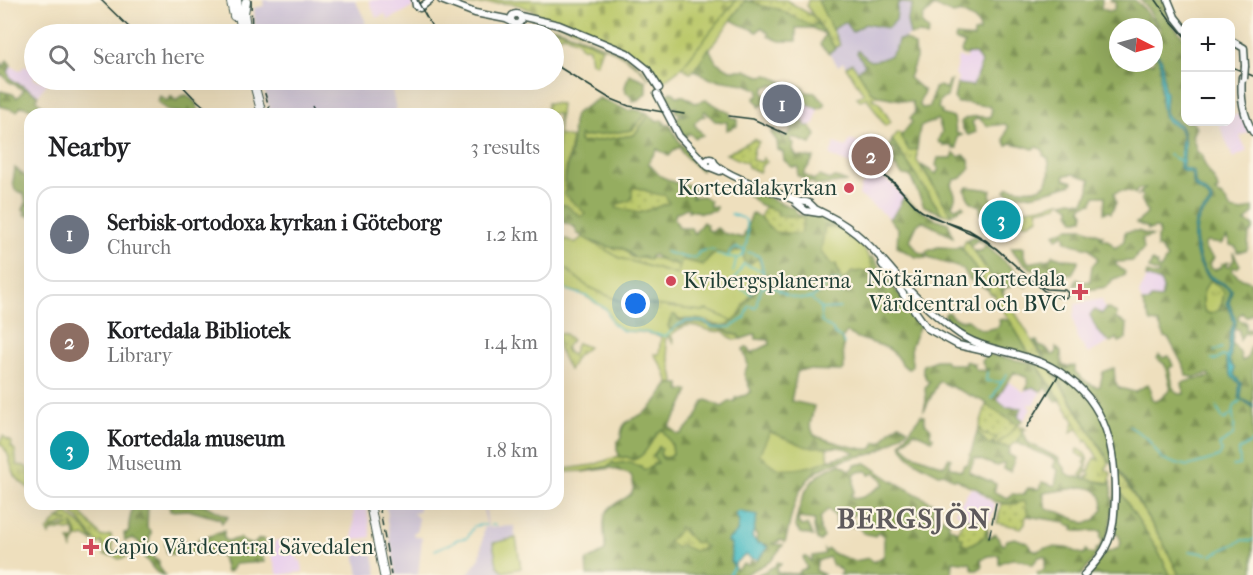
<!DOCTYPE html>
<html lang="en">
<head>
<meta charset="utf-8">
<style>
  body { margin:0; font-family:"IM FELL French Canon",serif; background:#f6f6f6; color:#202124 }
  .controls { position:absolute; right:18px; top:18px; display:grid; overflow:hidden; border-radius:12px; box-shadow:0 6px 24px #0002 }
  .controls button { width:54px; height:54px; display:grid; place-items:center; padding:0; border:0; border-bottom:2px solid #e0e0e0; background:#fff; color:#202124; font:30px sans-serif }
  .compass { position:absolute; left:1109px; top:18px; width:54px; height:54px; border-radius:50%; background:#fff; box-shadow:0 6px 24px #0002; rotate:96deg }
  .you { position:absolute; left:636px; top:304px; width:21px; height:21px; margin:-15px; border:4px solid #fff; border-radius:50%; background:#1a73e8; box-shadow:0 0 0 9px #1a73e833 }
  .badge { display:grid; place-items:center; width:39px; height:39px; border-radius:50%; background:#1a73e8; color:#fff; font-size:20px; font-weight:700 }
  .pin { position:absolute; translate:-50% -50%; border:3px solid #fff; box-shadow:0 2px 6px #0006 }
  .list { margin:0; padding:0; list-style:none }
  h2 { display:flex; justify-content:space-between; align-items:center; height:78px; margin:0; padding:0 24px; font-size:26px }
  h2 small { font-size:20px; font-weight:400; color:#757577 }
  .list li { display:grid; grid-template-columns:39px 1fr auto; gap:18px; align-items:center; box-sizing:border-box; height:96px; margin:0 12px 12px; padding:0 12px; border:2px solid #e0e0e0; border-radius:18px }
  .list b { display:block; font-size:22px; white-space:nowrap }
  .list p { margin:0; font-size:20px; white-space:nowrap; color:#757577 }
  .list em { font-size:20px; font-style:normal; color:#757577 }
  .icon { flex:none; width:33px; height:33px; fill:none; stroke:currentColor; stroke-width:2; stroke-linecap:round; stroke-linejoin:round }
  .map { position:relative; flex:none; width:1253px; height:575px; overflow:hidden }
  .search { position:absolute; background:#fff; box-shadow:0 6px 24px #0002; left:24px; top:24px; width:540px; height:66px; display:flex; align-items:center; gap:15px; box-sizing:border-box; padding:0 21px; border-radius:33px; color:#757577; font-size:22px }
  .panel { position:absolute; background:#fff; box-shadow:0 6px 24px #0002; left:24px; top:108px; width:540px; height:402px; border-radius:18px }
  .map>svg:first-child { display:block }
  .built { fill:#ead1ec }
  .industrial { fill:#cabfd6 }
  .grass { fill:url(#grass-tufts); stroke:#6e8350; stroke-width:1.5 }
  .forest { fill:url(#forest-firs); stroke:#5a754a; stroke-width:1.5; fill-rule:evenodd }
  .wetland { fill:url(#wetland-marsh); stroke:#6e8350; stroke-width:1.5 }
  .cemetery { fill:url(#cemetery-stones); stroke:#6e8350; stroke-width:1.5 }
  .park { fill:url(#park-dots); stroke:#6e8350; stroke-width:1.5 }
  .pitch { fill:#bcc96c; stroke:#6e8350; stroke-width:1.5 }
  .water { fill:#4fbdc4; stroke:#377d7c; stroke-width:1.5 }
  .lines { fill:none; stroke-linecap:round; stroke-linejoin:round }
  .stream { stroke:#4fbdc4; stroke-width:1.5 }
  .major-casing { stroke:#3e5549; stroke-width:9 }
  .highway-casing { stroke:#3e5549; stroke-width:10 }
  .major { stroke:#fff; stroke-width:6 }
  .highway { stroke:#fff; stroke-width:8 }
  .tram { stroke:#1f3d34; stroke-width:1.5 }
  .rail { stroke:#1f3d34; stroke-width:1.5; stroke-dasharray:9 4.5; stroke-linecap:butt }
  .major-bridge-casing { stroke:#3e5549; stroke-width:9; stroke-linecap:butt }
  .major-bridge { stroke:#fff; stroke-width:6 }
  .poi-dot { fill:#d1495b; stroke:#fcf5e5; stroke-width:2 }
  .labels { text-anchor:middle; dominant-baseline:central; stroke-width:4.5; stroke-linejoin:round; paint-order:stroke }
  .poi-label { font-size:22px; fill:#1f3d34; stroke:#fcf5e5; text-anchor:end }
  .district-label { font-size:28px; font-weight:bold; letter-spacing:1.5px; fill:#5e5a5c; stroke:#fcf5e5 }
</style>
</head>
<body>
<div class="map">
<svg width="1253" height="575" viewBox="0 0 1253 575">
  <defs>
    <pattern id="grass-tufts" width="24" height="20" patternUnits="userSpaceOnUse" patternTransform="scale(1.5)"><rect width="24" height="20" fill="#bcc96c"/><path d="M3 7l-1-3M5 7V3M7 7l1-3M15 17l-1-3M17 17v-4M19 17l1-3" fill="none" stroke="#98a45a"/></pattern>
    <pattern id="forest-firs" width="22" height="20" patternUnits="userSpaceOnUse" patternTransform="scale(1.5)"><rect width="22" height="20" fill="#95ad60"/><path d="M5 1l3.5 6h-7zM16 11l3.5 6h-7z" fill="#798e50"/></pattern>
    <pattern id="wetland-marsh" width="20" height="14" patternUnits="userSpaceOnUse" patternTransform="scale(1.5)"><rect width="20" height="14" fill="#bcc96c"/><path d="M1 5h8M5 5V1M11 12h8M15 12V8" fill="none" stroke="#98a45a"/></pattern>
    <pattern id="cemetery-stones" width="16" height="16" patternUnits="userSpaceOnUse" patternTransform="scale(1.5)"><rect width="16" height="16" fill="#bcc96c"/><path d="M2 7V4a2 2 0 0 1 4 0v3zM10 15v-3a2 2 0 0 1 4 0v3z" fill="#98a45a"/></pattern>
    <pattern id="park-dots" width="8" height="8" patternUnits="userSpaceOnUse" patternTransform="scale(1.5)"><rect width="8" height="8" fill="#bcc96c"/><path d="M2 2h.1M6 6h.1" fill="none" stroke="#98a45a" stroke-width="1.8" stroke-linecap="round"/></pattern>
  </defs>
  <rect width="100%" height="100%" fill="#fcf5e5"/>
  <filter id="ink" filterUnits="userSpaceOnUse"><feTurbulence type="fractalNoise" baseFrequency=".0167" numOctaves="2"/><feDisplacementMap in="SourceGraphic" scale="12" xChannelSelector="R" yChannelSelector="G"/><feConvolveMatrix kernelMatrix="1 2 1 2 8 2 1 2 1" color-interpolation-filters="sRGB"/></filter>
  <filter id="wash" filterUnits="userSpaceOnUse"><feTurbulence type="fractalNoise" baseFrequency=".008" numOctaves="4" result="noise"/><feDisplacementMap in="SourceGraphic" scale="24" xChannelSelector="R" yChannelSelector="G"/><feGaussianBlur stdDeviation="1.35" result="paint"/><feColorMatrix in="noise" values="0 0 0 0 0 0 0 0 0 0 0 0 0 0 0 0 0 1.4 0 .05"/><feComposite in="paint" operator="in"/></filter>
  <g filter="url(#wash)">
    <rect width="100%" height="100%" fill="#eedfbd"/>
    <g class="built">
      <polygon points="369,0 410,0 413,7 388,20 385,14 376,18"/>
      <polygon points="968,52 975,54 981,64 973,86 957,84 958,78 955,74 958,57 966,59"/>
      <polygon points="10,66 20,70 25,66 34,68 34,80 49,81 38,95 11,79 8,73"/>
      <polygon points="798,104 806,104 818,109 815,124 810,127 794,118 793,114"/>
      <polygon points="1241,114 1249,132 1240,136 1247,151 1233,158 1218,122 1230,122 1231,116"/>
      <polygon points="850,140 882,151 877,165 870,170 862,173 856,166 830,156 834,143 846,147"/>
      <polygon points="875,173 893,185 904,197 893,216 889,218 859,195 861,186"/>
      <polygon points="1146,277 1155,278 1163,285 1161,299 1153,298 1149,302 1142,302 1139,294"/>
      <polygon points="1102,299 1105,310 1101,314 1095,310 1091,318 1098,332 1110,342 1088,354 1077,338 1073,317 1076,304"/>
      <polygon points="1008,381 1024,392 1026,389 1033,387 1041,391 1034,404 1029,404 1028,406 1031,409 1024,420 1018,416 1020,408 1006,407 997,399"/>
      <polygon points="971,488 977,490 995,505 989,522 967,520 955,512"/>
      <polygon points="354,504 366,504 371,537 353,540"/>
      <polygon points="286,540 287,551 296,550 298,561 301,560 303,572 278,575 271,554 275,550 274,541"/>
    </g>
    <g class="industrial">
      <polygon points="263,0 355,0 365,20 366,34 255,34 254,8 264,6"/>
      <polygon points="897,2 913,4 907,21 910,35 905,37 905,39 899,40 894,52 884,59 870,62 858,52 857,53 865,65 858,70 852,64 846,67 843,62 838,66 829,53 840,45 832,30 845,22 852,31 865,24 878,27 896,20"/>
      <polygon points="262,80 390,80 397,114 271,114"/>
      <polygon points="385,504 419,504 419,512 413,513 418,518 418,530 413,533 414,536 422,538 418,575 396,575 387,520 388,514"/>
      <polygon points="482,504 486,512 488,527 514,526 516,538 493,544 497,565 505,575 467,575 480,558 484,528 487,527"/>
      <polygon points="370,541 377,575 359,575 356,558 357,543"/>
    </g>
    <g class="grass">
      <polygon points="736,0 746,0 694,70 691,73 682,67"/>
      <polygon points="808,0 818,0 840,45 835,48 807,6"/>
      <path d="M 526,24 L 552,27 L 537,24 L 556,28 L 618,52 C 631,59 641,66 649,79 C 628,51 591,42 560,29 L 552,27 L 602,48 L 596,64 L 591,62 L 589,48 L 586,47 L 582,48 L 577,41 L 563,35 L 557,38 L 558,31 L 539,26 L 525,26 L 516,32 L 520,26 Z"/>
      <polygon points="852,63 865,81 870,91 880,96 873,97 873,100 878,101 890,120 891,122 885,126 867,98 860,100 857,97 864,94 846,67"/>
      <polygon points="647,113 649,115 635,135 582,143 579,141 580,135 583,137 632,130"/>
      <polygon points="898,132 917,149 917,161 952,215 942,214 892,140"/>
      <path d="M 587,240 L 613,248 L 619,247 L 626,250 L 631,257 C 649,258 663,257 679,266 L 677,275 L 620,258 Z"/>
      <polygon points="966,240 1001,290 1046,363 1031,357 995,296 989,292 989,290 962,248"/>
      <path d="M 558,262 L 587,286 L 626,304 L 647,304 L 702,311 L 707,310 L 734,321 C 724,328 716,326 705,321 C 698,318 687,319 679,320 L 677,318 L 674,329 C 688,320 710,321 725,330 C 730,332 732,334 738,335 L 741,339 L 733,340 L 723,331 C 700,335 696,314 671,335 L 674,343 L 673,344 L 669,336 L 665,340 L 675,384 L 669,384 L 665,371 L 654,354 L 659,354 L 661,336 L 641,332 L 624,331 L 613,324 L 606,309 L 582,294 L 567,290 L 558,280 Z"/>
      <path d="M 1211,280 L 1224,292 L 1222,304 L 1226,307 L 1225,309 L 1210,314 L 1204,311 C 1202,300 1201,287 1211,280 Z"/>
      <path d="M 1035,361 L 1049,367 L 1109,461 L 1108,466 L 1105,468 L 1111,473 L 1110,483 L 1089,480 L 1086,477 L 1090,475 L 1089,472 L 1084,473 L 1083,477 L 1080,475 L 1087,464 L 1084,463 L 1086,459 L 1076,453 L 1078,449 C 1089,454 1089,463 1085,472 L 1089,471 L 1094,458 L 1099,460 L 1087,440 L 1085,442 L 1075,422 L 1078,428 L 1071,432 L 1074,421 Z"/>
      <polygon points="1017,424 1022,429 1023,427 1026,429 1021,430 1023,431 1017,443 1014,442 1010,447 989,445 977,432 979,428 983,434 995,436 997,438 993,441 993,444 1011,433"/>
      <polygon points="662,429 672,445 673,454 668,459 661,456 659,447 653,456 658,463 645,470 630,462 585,471 565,472 562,487 559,487 558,490 558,470 593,465 619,456 630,457 653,441 657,434"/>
      <path d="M 3,436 L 12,443 L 11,446 L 15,450 L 17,465 L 25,466 L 30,471 L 30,489 C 3,472 17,460 0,443 Z"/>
      <polygon points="1116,468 1163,542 1179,575 1170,575 1157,549 1131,511 1116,484"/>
      <polygon points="75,504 79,504 83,515 102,537 111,535 113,552 128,554 128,556 119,559 114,556 104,555 106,553 101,542 98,544 72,512"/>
      <polygon points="67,513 86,530 94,542 84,536 79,538 72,523 72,527 76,531 77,538 73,544 71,541 72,550 69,540 76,540 74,530 66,531 64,529 50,532 53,529 68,526 63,524 52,528 49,535 47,531 58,518 69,522 59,518"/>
    </g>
    <g class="forest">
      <path d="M 746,0 L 778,9 L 812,26 L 817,22 L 835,48 L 829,53 L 820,45 L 825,34 L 812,28 L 796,28 L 796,41 L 780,41 L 768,36 L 769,34 L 762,27 L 757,32 C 749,26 738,26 731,19 Z"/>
      <path d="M 818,0 L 1102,0 L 1101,8 L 1108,11 L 1114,10 L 1116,3 L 1110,0 C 1118,0 1127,0 1134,0 C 1139,1 1157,25 1157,29 C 1158,31 1155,35 1154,37 L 1154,27 L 1118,27 L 1118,63 L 1154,63 L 1154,53 C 1164,62 1162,78 1160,91 L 1163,96 L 1163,117 L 1171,123 L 1179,127 L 1182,134 L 1180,168 L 1183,171 L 1191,173 L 1194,187 C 1200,192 1210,194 1210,203 C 1207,208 1201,212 1198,217 C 1189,234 1196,263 1208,277 C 1215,284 1225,283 1231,292 L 1227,303 L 1234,323 C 1227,335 1230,349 1226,361 C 1230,369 1233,376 1239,383 L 1239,398 L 1253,407 L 1253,575 L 1179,575 L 1163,542 L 1116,466 L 1109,461 L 1034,341 L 1037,341 L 1039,346 L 1047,349 L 1052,355 L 1056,354 L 1056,347 L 1061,352 L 1062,365 L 1067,367 L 1075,366 L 1075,372 L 1088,383 L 1097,387 L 1100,386 L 1103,372 L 1114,368 L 1115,381 L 1119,388 L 1135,392 L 1148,384 L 1151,390 L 1151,398 L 1155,401 L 1159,400 L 1171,389 L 1165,365 L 1157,358 L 1159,355 L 1163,358 L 1169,356 L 1173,366 L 1169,368 L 1174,390 L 1178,394 L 1184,394 L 1182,383 L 1194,379 L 1210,377 L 1209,374 L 1194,377 L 1186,376 L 1185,369 L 1169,339 L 1165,337 L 1158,323 L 1151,322 L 1142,302 L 1149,302 L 1151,298 L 1161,299 L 1163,289 L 1161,282 L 1146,277 L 1147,273 L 1157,276 L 1159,273 L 1149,269 L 1152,261 L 1157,264 L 1158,269 L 1160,270 L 1167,258 L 1161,249 L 1157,248 L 1157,237 L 1159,235 L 1159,229 L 1156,228 L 1148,230 L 1148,228 L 1136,223 L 1146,215 L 1147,211 L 1141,199 L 1143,197 L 1141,193 L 1137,196 L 1145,188 L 1138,189 L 1135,194 C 1130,190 1120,190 1114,193 L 1116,203 L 1111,213 L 1108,211 L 1104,213 L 1105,196 L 1095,196 L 1092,203 L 1082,206 L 1081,209 L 1084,213 L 1083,218 L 1079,220 L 1074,220 L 1071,216 L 1073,215 L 1070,213 L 1070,207 L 1063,202 L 1071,200 L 1084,202 L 1089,190 L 1090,179 L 1074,174 L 1065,175 L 1064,179 L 1073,182 L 1072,184 C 1056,189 1018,202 1005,191 L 1008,187 C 1033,192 1056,193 1048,158 L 1043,155 L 1044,153 L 1042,149 L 1036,147 L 1033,149 C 1025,146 1018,144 1011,143 L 1007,146 L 1004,139 L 1008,127 L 1005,124 L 988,126 L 978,118 L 972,122 L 976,132 L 968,135 L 962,128 L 961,122 C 969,114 980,117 990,117 L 992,109 L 989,106 C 978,106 968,101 958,103 L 954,98 L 957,84 L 973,86 L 981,64 L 980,60 L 975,54 L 968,53 L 967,55 L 962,54 L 961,51 L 965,44 L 955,40 L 956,36 L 974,38 L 974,33 L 979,32 L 980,28 L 975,20 L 961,12 L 953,14 L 934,6 L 923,17 L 922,24 L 929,31 L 927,37 L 920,34 L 910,35 L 907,21 L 913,4 L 898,2 L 896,20 L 888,28 L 865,24 L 852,32 L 845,22 L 832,30 ZM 1211,280 L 1224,292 L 1222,304 L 1219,308 L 1223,305 L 1226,307 L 1210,314 L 1204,311 C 1202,298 1202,289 1211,280 Z"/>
      <path d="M 1140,0 L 1167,0 L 1170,12 L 1165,16 L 1185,39 L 1185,70 L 1182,77 L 1180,85 C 1188,97 1183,109 1186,122 L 1192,122 L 1197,128 L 1192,135 L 1197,152 L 1202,155 C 1202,168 1217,178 1218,190 L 1215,192 C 1228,198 1225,205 1232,210 C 1235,211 1238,211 1241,212 L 1253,207 L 1253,213 L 1245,222 L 1253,225 L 1253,230 L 1249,234 L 1248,248 L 1246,251 L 1237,252 L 1236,247 L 1230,245 L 1227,237 L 1221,244 L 1207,242 L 1204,245 L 1206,251 L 1214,258 L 1210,264 L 1210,268 L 1215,270 L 1221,267 L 1221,264 L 1229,262 L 1225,266 L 1229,267 L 1234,260 L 1233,252 L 1240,265 L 1237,268 L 1234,267 L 1232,271 L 1242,279 L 1251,282 L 1253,313 L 1246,317 L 1242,313 L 1238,316 L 1239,320 L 1246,322 L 1246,330 L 1250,329 L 1251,332 L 1248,334 L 1244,333 L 1240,340 L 1239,330 L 1234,328 L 1232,343 L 1240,353 L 1242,361 L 1247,359 L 1251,346 L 1253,346 L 1253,405 L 1241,399 L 1241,383 L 1234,375 L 1234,368 L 1229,361 C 1233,348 1231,336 1236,323 L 1229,303 L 1232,291 C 1225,282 1216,281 1209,275 C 1198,264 1192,231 1200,217 C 1203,212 1209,208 1212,203 C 1212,192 1201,191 1195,184 L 1194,171 L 1182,168 C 1184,160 1187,133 1181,126 C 1177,121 1169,122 1166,115 C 1162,107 1168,99 1162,93 C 1166,81 1162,72 1162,60 L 1154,50 L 1154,41 L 1159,36 L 1160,28 C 1153,19 1149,7 1140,0 Z"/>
      <path d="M 905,39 L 915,46 L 916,58 L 909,78 L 924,91 L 919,104 L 922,108 L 930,107 L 934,88 L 940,86 L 946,89 L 948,82 L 951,81 L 947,97 L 940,100 L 938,108 L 942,111 L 941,114 L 954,118 L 956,133 L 962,135 L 957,137 L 957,148 L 953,149 L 953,146 L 943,146 L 943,143 L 939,143 L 938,140 L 942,132 L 938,119 L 920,127 L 917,149 L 909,151 L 901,136 L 912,122 L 910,118 L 915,112 L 912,102 L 880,96 L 870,91 L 858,70 L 865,65 L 857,53 L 858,51 L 870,61 C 884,60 896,56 898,40 Z"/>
      <path d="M 709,48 L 716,62 L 730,70 L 745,70 L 760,76 L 768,75 L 783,82 L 802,87 L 806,92 L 815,93 L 824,102 L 825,106 L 818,109 L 806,104 L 798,104 L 793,114 L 794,118 L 804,122 L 804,125 L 810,127 L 816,135 L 811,144 L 792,137 L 790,141 L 794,143 L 793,150 L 796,156 L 814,158 L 803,174 L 813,180 L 819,176 L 829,180 L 834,177 L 847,182 L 817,186 L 811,182 L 806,183 L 803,178 L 797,175 L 798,167 L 792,167 L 784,160 L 783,152 L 778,150 L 777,141 L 771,133 L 772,131 L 785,137 L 792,130 L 788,122 L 769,110 L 768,105 L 764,104 L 759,107 L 759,104 L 754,99 L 755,97 L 758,97 L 759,90 L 745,84 L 711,79 L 694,70 ZM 772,85 L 785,88 L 788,93 L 792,93 L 792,103 L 787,109 L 777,107 L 776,98 L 765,95 L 763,92 L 765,87 Z"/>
      <path d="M 0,60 L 3,67 L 7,60 L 11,65 L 8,73 L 11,79 L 38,95 L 37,101 L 54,114 C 43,114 32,108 21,106 L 17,111 L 0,106 L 0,91 L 13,94 L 17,98 L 24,90 L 8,81 L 3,75 L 0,75 Z"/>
      <polygon points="629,74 646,81 646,93 639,100 633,101 630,95 626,93 625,87"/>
      <path d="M 670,92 L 674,93 L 676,96 L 684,96 L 695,103 L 706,100 C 714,104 721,109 730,113 L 730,117 L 737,119 L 737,126 L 727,130 L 727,122 L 715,121 L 705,111 L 703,114 L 705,116 L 700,117 L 694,124 L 703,135 L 695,138 L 689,133 L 685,137 L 679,127 L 681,125 L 676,122 L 679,115 L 684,116 L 684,114 L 675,112 L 677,107 L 672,108 L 666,97 Z"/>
      <polygon points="187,95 196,103 199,112 190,114 168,111 157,101 160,96 167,101 171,96 176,101 181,96"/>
      <path d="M 599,98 L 629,111 L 633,109 L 647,113 L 632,130 L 583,137 L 580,135 L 579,141 L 582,143 L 634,135 L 649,115 L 656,121 L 662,120 L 665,123 L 662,124 L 670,125 L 680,143 L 703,165 L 701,171 L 682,153 L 680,147 L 675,149 L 669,156 L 657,149 L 648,163 L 660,176 L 676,183 L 688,185 L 695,192 L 692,197 L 703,196 L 710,201 L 710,207 L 716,206 L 716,210 L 700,213 L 697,211 L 688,211 L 690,209 L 686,208 L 676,213 L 674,219 L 680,228 L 691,228 L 694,234 L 703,222 L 707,225 L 706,228 L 712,232 L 717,228 L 723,233 L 743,238 L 752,213 L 765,220 L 769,228 L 777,216 C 767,202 764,210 756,202 C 750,196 748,193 739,190 L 740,186 L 794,208 L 798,215 L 817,215 L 841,228 L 825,226 L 822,253 L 832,265 L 836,264 L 838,275 L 845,279 L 852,272 L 872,270 L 871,257 L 873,257 L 920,325 L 911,346 L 912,366 L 909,369 C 899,366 898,354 889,349 C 875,341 859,342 847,332 L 841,339 L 843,343 L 844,369 L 841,371 L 801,370 L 797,372 L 791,401 L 814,406 L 810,425 L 814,435 C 822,439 862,451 870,449 C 875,448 874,446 876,442 L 882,442 L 890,431 L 899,424 L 908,429 C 897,438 887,448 874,453 C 868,456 862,455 856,457 C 832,462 810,470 799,493 C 791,509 790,526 785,542 L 781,540 L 772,544 L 783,545 L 771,561 L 744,575 L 587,575 L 586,561 L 605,551 C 606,540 601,522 606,513 C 615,496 642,502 631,475 L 612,468 L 582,472 L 609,466 L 613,462 L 614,464 L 630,462 L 634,465 L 641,466 L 643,470 L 652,467 L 653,464 L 658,463 L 653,456 L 659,447 L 662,449 L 660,453 L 662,458 L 670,457 L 673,454 L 672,445 L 662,429 C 651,437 649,455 633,460 L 627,457 L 620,457 L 617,450 L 617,442 L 621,438 C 621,417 635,421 648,410 C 657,403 662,392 669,384 L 680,384 L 680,390 L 689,391 L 679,412 L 669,426 L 677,434 L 681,434 L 696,418 L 704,401 L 707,400 L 722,407 L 729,402 L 735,401 L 735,398 L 746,395 L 751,391 L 744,374 L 748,365 L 743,349 L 747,347 L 752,353 L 770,344 L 769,340 L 756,339 L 756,334 L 741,339 L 738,335 L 731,334 L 724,329 L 712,328 L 708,325 L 690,322 L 670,330 L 668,326 L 672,315 L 675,315 L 679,320 L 701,320 L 712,325 L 720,326 L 728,326 L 734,321 L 742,314 L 743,307 L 760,284 L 762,270 L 758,258 L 755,261 L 747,263 L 744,262 L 743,250 L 741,250 L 727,254 L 712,254 L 703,265 L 682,260 L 679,266 L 672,262 L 668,263 L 654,255 L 650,256 L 649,260 L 643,257 L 634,258 L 626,250 L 619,247 L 613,248 L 587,240 L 577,233 L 575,227 L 558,220 L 558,203 L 566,205 L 581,217 L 564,194 C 564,177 569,162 572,145 C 574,133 570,124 576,113 ZM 633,187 C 647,189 657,195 669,203 L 639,213 L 618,204 L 629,201 L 632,198 ZM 770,432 C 782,438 794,444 807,447 C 824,451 839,442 855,453 L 798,468 L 779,468 L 766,459 ZM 749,513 L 757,516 L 753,531 L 757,535 L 756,542 L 767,545 L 768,548 L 756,562 L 751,561 L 748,565 L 744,564 L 736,570 L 731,561 L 732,544 L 727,541 L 737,532 L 739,521 L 735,515 Z"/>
      <polygon points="892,140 942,214 924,206 910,176 903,175 893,164 895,149 889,147"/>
      <path d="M 954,153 L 959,157 L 964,155 L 969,160 L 970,168 L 962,178 L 954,180 L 951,185 C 955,196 958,193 952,205 L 953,207 L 956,208 L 962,205 L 964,207 L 951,214 L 921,165 L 936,174 L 939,169 L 936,165 L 938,158 L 952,158 Z"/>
      <polygon points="15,168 30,180 30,217 24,214 27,212 23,210 26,203 24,194 15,190 13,182"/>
      <path d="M 967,187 L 991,190 L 990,195 L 995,204 L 986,213 L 981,214 L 980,206 C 970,204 968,199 965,190 Z"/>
      <path d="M 904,197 C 917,210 930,218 948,223 L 953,237 L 922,221 L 917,225 L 910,240 L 918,252 L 925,254 L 926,258 L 916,257 L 897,247 L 898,229 L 889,218 L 893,216 Z"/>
      <polygon points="1068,228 1084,228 1103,236 1100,238 1109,241 1115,248 1124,241 1125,232 1138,231 1152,236 1142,239 1144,249 1137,255 1133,261 1116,262 1116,265 1125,272 1124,276 1113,279 1107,287 1086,290 1079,285 1074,286 1077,279 1083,282 1090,281 1092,266 1098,259 1089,248 1072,244 1065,240 1066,237 1063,234 1057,239 1055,234"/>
      <polygon points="975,236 1028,282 1026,287 1018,282 1015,284 1011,284 1010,287 1005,288 1003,293 974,251 981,251 986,245 977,240 971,246 966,240"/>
      <polygon points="960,246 962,248 989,290 969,279 963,269 928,257 926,251 938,247 956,248"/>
      <path d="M 1011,247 L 1024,247 L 1024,256 L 1029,263 L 1050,259 L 1052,255 L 1064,259 L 1078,260 L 1078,263 L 1072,274 L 1055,272 L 1058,267 L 1054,264 C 1051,266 1050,270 1047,271 C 1035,277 1015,256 1011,247 Z"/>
      <polygon points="1106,308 1117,313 1116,319 1127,324 1126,339 1119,342 1117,338 1110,342 1098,332 1090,315 1095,310 1102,314"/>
      <path d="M 948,312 C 953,320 960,321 968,320 C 981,331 981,332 998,327 L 1000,323 L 999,320 L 1003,319 L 1010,321 L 1031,357 C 1000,350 966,343 945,317 L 945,314 Z"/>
      <polygon points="986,354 1036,364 1060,400 1056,401 1046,387 1041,391 1033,387 1026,389 1029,383 1027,381 1028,378 1014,372 997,399 1006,407 1021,408 1018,416 1023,420 1017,424 986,405 987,403 939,381 925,409 924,410 926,400 925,388 929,381 926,379 923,371 923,365 936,360 945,360 948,364 965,364 965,361 976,364 972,364 977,370 987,371 990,368 986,370 982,362"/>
      <path d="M 921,415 L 924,416 L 925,423 L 931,429 L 930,435 L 933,437 L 932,440 L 914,432 L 902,444 L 912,454 L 944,466 L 949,458 L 951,459 L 949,466 L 961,471 L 964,465 L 968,464 L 977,432 L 989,445 L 1010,447 L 1008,454 L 1015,458 L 1010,471 L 1004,469 L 1004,463 L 997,466 L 975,458 L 969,472 L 996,484 L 994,492 L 1008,498 L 1012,494 L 1023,495 L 1028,488 L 1040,489 L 1042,482 L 1055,486 L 1058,470 L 1053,467 L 1056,460 L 1017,443 L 1023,431 L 1028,443 L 1060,459 L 1060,463 L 1065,468 L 1065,472 L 1071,477 C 1083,477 1095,481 1109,484 L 1111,482 C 1117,522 1106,546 1081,575 L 1038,575 L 1037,572 L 1044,570 L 1046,559 L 1044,556 L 1039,557 L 1032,565 C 1022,558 1010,557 999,564 L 999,555 L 988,556 L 981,559 L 982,567 L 977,570 L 973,570 L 970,563 L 953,561 L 952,575 L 839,575 L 842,572 L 835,565 L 833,566 L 829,557 L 817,561 L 816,571 L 825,575 L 757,575 L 775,566 L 778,562 L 781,564 L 777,568 L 777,573 L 797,574 L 801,570 L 807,569 L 803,557 L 807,557 L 811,562 L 813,556 L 825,554 L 824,550 L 825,551 L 828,549 L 834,554 L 855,561 L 869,558 L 874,562 L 884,556 L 884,536 L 878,532 L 875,536 L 863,533 L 859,527 L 848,526 L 851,521 L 850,520 L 853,520 L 854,524 L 862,522 L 856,515 L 852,515 L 848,519 L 839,520 L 836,523 L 836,517 L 828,509 L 820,518 L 820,530 L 824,537 L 820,541 L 817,539 L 814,528 L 815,520 L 799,518 L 798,522 L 801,526 L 807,525 L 813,536 L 801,533 L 795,526 C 801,495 808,475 840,464 L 850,470 L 853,469 L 855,465 L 866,463 L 891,480 L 936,505 L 932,512 L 949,522 L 949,527 L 957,531 L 957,535 L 963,538 L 962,543 L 967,546 L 979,541 L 988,530 L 988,539 L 996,534 L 1001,544 L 1004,545 L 1007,540 L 1015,538 L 1028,543 L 1032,549 L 1038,551 C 1042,546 1063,547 1070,549 C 1076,551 1077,554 1084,554 L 1086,550 L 1088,553 L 1094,554 L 1096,549 L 1098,549 L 1103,541 L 1100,538 L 1102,531 L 1076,531 L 1073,530 L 1074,526 L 1067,525 L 1065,522 L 1028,516 L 1025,501 L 1015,504 L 995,502 L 974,487 L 968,486 L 957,479 L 953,479 L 944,473 L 939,474 C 926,467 904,459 901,443 ZM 867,471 L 869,475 L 875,473 L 883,480 L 883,485 L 863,497 L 854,499 L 851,495 L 854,492 L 854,476 L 856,472 ZM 1083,487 C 1098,488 1103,495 1103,509 L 1094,521 L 1084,523 L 1059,512 L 1046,509 L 1043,493 Z"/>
      <path d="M 1116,484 C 1133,515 1156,542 1170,575 L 1087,575 L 1105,553 L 1119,548 L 1121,542 L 1119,536 L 1113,532 Z"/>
      <path d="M 133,504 L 148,504 L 147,528 L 151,532 L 148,546 L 154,559 L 159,561 L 159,567 L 165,575 C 154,575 151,563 143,556 L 144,553 L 138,541 L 132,538 L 125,541 L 124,533 L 129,532 C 127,524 133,510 133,504 Z"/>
      <polygon points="169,504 203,504 228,517 222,523 220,519 188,510 170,511"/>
      <path d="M 224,530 L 224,539 L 227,541 L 240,538 L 244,542 L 253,545 L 259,539 L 264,539 L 266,546 L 262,555 L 264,562 L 235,564 L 230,571 L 226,572 L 222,556 C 210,554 199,554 187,553 C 179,553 175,556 167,553 L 165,543 L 167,541 L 196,544 L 199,538 L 203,539 Z"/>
    </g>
    <polygon class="wetland" points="679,527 694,542 698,543 700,539 701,544 706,547 694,551 681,545 677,548 668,542 678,532"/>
    <path class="cemetery" d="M 468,0 L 736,0 L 682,67 L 661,83 C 628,40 599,40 552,21 C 540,16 527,6 514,4 C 499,2 483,4 468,5 Z"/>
    <g class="park">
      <polygon points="750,0 786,0 814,17 817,22 812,26 778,9 762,6"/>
      <polygon points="754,139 759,142 754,148 752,160 762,162 763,158 767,162 762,165 759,172 748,167 747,163 726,154"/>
      <path d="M 632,187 C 643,188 654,196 665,195 L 669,203 L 639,213 L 616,208 L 618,204 L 629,201 L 632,198 Z"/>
      <polygon points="1060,202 1058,206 1037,210 1039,218 1029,223 1004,224 1007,212 1041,207"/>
      <polygon points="765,207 778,211 778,216 794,216 804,219 801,233 797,234 774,232 760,217"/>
      <polygon points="558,333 565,334 572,340 565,348 568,353 572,355 577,343 588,347 577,356 569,370 558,347"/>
      <path d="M 986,405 L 1017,424 C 1010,434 1003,443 990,444 L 996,439 L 997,437 L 989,436 L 988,433 L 983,434 L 979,428 Z"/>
      <polygon points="1025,501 1028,516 1026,516 1025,523 1021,528 997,523 1001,504 1015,504"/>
      <polygon points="964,518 988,522 984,537 967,546 962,543 963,538 957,535"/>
    </g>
    <g class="pitch">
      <polygon points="547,103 561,104 558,135 572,138 564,181 566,191 564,194 585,213 581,217 566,205 558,204 558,114 546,114"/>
      <path d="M 825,226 L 847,231 L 849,237 L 853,240 L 859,240 C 865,251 871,257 873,270 L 852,272 L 845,279 L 841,279 L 836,264 L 832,265 L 821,251 Z"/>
      <path d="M 583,237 L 620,258 L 677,275 L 682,260 L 703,265 L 716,252 L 727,254 L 743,250 L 744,262 L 750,264 L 758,258 C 768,279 754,288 744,305 C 741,312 740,316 734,321 L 707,310 L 702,311 L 647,304 L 626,304 L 587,286 L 558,262 L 558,253 L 566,239 L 575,243 Z"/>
      <path d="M 770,432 L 807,447 L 826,447 L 829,459 C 818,466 787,473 775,467 C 770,464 765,458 759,455 Z"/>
      <polygon points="516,538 521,568 503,572 497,565 493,543"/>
    </g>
    <g class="water">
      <path d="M 1154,50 L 1162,60 C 1162,70 1165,80 1164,89 L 1166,92 C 1166,112 1159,114 1180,125 C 1186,137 1185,155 1182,168 L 1194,171 L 1195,184 C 1201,190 1211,192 1212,203 C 1209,209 1203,212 1200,217 C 1192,232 1197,263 1209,275 C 1216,281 1225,282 1232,290 L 1229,303 L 1236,322 C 1230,336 1233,348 1229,362 L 1234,368 L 1234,375 L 1241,383 L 1241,399 L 1253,405 L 1253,407 L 1239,398 L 1239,383 L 1232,377 L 1226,361 C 1231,348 1227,335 1234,323 L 1227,303 L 1231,292 C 1225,282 1215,284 1208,276 C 1196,264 1189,234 1198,217 C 1200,212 1207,208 1210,203 C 1210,194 1200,192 1194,186 L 1192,173 L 1183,171 L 1180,168 L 1182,134 L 1179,127 C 1175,125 1169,124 1166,120 C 1159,114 1161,75 1160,63 C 1159,57 1156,54 1154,50 Z"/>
      <polygon points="738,511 757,516 752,537 758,544 761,543 768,547 758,559 752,559 746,555 736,562 734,567 731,561 731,544 727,541 737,532 739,521 735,515"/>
    </g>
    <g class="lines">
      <g class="stream">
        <polyline points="1169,155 1181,161"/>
        <polyline points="731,214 743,218"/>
        <polyline points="708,250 715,250"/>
        <polyline points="665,252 687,258 696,257 699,252 706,250"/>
        <path d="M 748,252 L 759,256 C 763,268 765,274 762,287"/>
        <polyline points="716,254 728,257 730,251 737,248 745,250"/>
        <polyline points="729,257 738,258"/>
        <path d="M 739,258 L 742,256 C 748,245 749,230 745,219"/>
        <polyline points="743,264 763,271"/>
        <polyline points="743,265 732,284 752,294"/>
        <polyline points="734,270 736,259"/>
        <polyline points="733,272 733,271"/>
        <polyline points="558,280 567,290 588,297 606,309 613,324 624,331 638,331 666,336 678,325 687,321 705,322 712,327 731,327 745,318 749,306 756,308"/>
        <polyline points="837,281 839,281"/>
        <polyline points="840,282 842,294"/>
        <path d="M 789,296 C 824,306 815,285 835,281"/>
        <polyline points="812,299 820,307 821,317"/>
        <polyline points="757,306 757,301 762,287 775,288 787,295"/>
        <polyline points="821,309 840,308"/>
        <polyline points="822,319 821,322 833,330 834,334 842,339 844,344"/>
        <polyline points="1214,351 1222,348"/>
        <polyline points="1211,359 1215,360 1223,356 1228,358"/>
        <polyline points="987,372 986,381 1002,382"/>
        <polyline points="992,398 1007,374"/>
        <polyline points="1216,406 1223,419 1226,419 1231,414"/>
        <polyline points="1129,426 1147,438 1162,459 1169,461"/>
        <path d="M 1170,462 L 1188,466 L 1219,457 L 1222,451 L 1219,445 C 1223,441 1231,440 1233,434 C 1238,423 1226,410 1240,401"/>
        <polyline points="1233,466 1240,465 1239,450 1253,441"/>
        <polyline points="483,525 486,525"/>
        <polyline points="491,525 496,525"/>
        <polyline points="474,526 482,525"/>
        <polyline points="448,545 458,539 467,538 473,528"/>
        <polyline points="435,550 446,545"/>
        <polyline points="1189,551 1208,554"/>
        <polyline points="1211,555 1243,540 1251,541 1253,539"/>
        <polyline points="729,575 734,567"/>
      </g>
    </g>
  </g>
  <g filter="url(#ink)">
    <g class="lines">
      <defs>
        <g id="major">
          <polyline points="415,0 416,6 420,8 430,0"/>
          <polyline points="441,0 475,13 506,19 512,22"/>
          <polyline points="1168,0 1175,17 1186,31"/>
          <circle cx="516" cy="19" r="5"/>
          <polyline points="520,16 559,25 627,53 647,69 659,88"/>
          <polyline points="1230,40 1244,48 1245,66"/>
          <path d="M 1242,77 C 1240,97 1243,115 1253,132"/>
          <polyline points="657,94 679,136 706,164"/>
          <circle cx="710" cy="163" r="4"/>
          <path d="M 714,163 C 728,178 779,193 800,202 C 803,202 806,201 809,203 C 810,203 814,208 815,209 C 819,211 823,213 827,215 C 864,233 883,261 910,291 C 923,305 939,318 954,330 C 983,353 1020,350 1051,367 C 1103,395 1116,442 1115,498 C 1114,513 1114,528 1108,542 C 1103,555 1093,565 1084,575"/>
          <polyline points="710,167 720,171"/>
          <polyline points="796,203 806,211 819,213"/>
          <polyline points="882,264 927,328 958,345 989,352"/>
        </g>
        <g id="highway">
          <polyline points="237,0 242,34"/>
          <polyline points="231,2 234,16"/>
          <polyline points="246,2 244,13 247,34"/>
          <polyline points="253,80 262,114"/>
          <polyline points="370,504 384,575"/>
        </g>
      </defs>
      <use href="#major" class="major-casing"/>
      <use href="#highway" class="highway-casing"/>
      <use href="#major" class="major"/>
      <use href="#highway" class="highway"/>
      <g class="tram">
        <polyline points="101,0 136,34"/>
        <polyline points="417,0 436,34"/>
        <polyline points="1156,0 1171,21 1186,38"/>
        <polyline points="554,64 609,98 629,106 663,112"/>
        <polyline points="1230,66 1253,76"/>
        <polyline points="177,80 193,97 213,114"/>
        <polyline points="672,112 684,114"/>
        <polyline points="729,116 753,119 786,134"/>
        <polyline points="875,169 893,183 921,211 977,236 997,249 1044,291 1062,299 1067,297 1068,293 1065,290 1047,289 1039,286 987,241 969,230 929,216 916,207 894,182 875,169"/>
        <polyline points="1027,427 1058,376"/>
        <polyline points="992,523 996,503"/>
        <polyline points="989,538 991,529"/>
      </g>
      <g class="rail">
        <polyline points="251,0 252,34"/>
        <polyline points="261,80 271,114"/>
        <polyline points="312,106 316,114"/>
        <polyline points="379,504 391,575"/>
      </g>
      <defs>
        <polyline id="major-bridge" points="1244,79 1245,66"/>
      </defs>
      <use href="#major-bridge" class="major-bridge-casing"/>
      <use href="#major-bridge" class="major-bridge"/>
    </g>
  </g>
  <g class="poi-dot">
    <circle cx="849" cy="188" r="6"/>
    <circle cx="671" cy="281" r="6"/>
    <path d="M1077 283h6v6h6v6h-6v6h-6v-6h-6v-6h6z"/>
    <path d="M88 538h6v6h6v6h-6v6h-6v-6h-6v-6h6z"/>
  </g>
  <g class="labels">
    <g class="poi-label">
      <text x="837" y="188">Kortedalakyrkan</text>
      <text x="1066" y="279">Nötkärnan Kortedala<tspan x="1066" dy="25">Vårdcentral och BVC</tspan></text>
      <text x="683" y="281" text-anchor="start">Kvibergsplanerna</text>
      <text x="104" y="547" text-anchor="start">Capio Vårdcentral Sävedalen</text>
    </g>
    <g class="district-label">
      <text x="914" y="518">BERGSJÖN</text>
    </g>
  </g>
</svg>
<div class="controls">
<button>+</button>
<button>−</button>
</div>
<svg class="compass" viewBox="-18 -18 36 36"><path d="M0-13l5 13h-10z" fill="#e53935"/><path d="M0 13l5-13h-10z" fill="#757577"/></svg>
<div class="you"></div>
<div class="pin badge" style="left:782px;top:104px;background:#6b7280">1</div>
<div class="pin badge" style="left:871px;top:156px;background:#8d6e63">2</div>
<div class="pin badge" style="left:1001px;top:220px;background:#0f9aa8">3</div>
<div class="search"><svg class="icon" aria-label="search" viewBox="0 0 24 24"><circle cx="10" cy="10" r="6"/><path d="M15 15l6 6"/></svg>Search here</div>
<section class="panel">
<h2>Nearby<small>3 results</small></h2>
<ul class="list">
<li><span class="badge" style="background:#6b7280">1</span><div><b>Serbisk-ortodoxa kyrkan i Göteborg</b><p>Church</p></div><em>1.2 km</em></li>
<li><span class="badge" style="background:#8d6e63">2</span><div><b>Kortedala Bibliotek</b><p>Library</p></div><em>1.4 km</em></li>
<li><span class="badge" style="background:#0f9aa8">3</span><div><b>Kortedala museum</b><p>Museum</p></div><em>1.8 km</em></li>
</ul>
</section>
</div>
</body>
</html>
